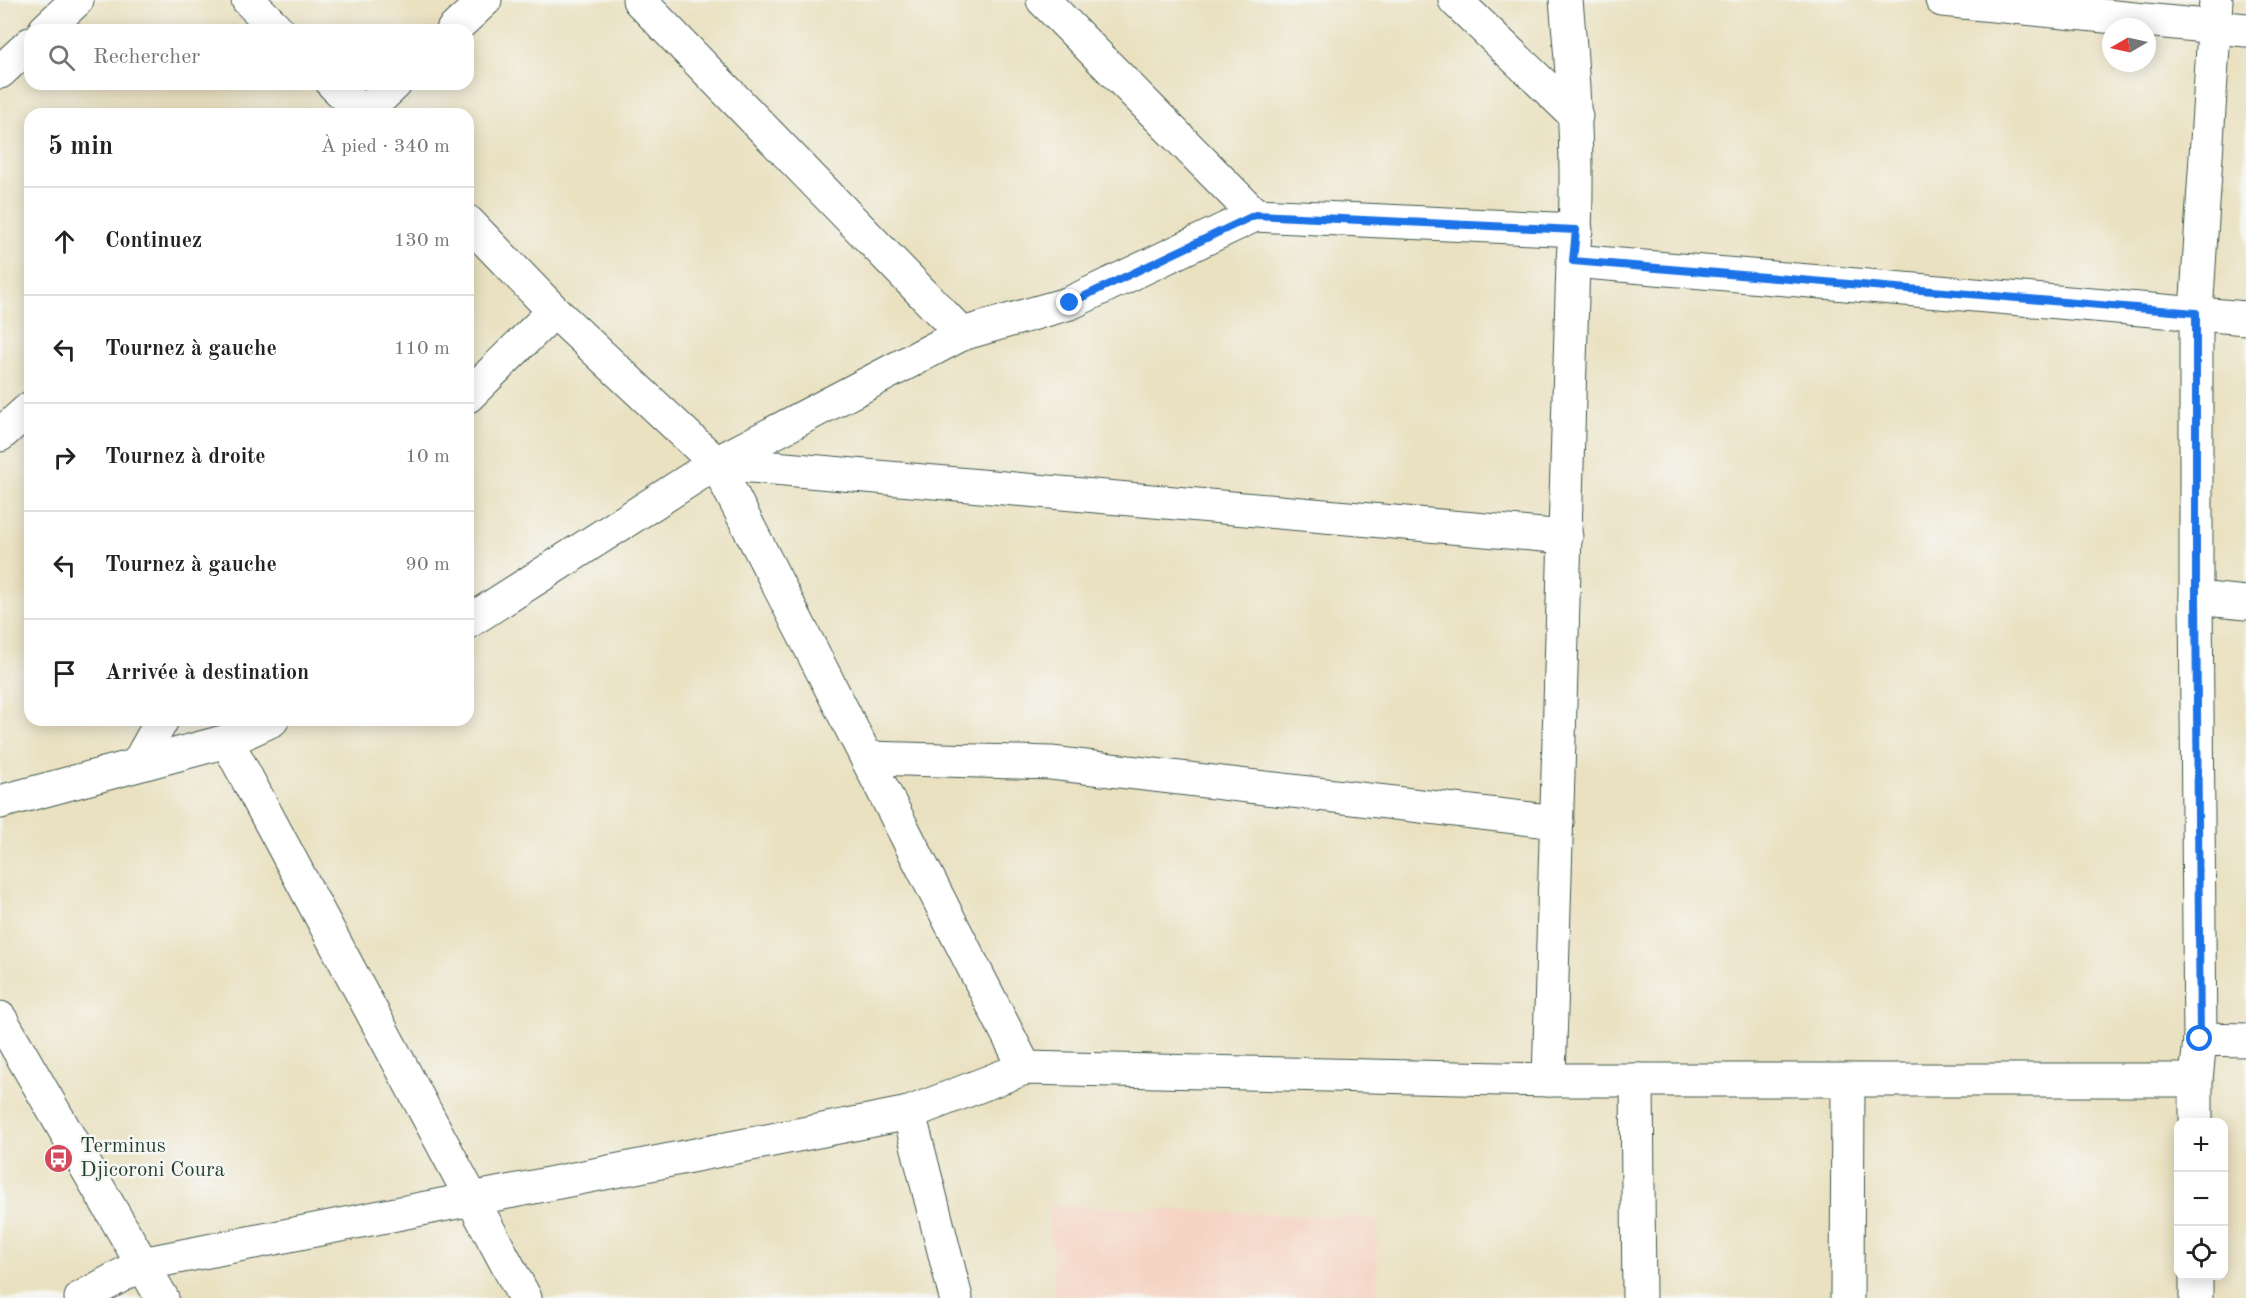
<!DOCTYPE html>
<html lang="fr">
<head>
<meta charset="utf-8">
<style>
  body { margin:0; font-family:"Old Standard TT",serif; background:#f6f6f6; color:#222 }
  .controls { position:absolute; right:18px; bottom:18px; display:grid; overflow:hidden; border-radius:12px; box-shadow:0 3px 15px #0003 }
  .controls button { width:54px; height:54px; display:grid; place-items:center; padding:0; border:0; border-bottom:2px solid #e0e0e0; background:#fff; color:#222; font:30px sans-serif }
  .compass { position:absolute; left:2102px; top:18px; width:54px; height:54px; border-radius:50%; background:#fff; box-shadow:0 3px 15px #0003; rotate:261deg }
  .stop { position:absolute; width:18px; height:18px; margin:-14px; border:4px solid #1a73e8; border-radius:50%; background:#fff }
  .stop.end { background:#1a73e8; border-color:#fff; box-shadow:0 2px 6px #0008 }
  .list { margin:0; padding:0; list-style:none }
  h2 { display:flex; justify-content:space-between; align-items:center; height:78px; margin:0; padding:0 24px; font-size:26px }
  h2 small { font-size:20px; font-weight:400; color:#767676 }
  .list li { display:grid; grid-template-columns:39px 1fr auto; gap:18px; align-items:center; box-sizing:border-box; height:108px; padding:0 24px; border-top:2px solid #e0e0e0 }
  .list b { display:block; font-size:22px; white-space:nowrap }
  .list em { font-size:20px; font-style:normal; color:#767676 }
  .icon { flex:none; width:33px; height:33px; fill:none; stroke:currentColor; stroke-width:2; stroke-linecap:round; stroke-linejoin:round }
  .map { position:relative; flex:none; width:2246px; height:1298px; overflow:hidden }
  .search { position:absolute; background:#fff; box-shadow:0 3px 15px #0003; left:24px; top:24px; width:450px; height:66px; display:flex; align-items:center; gap:15px; box-sizing:border-box; padding:0 21px; border-radius:18px; color:#767676; font-size:22px }
  .panel { position:absolute; background:#fff; box-shadow:0 3px 15px #0003; left:24px; top:108px; width:450px; height:618px; border-radius:18px }
  .map>svg:first-child { display:block }
  .built { fill:#f5d3c2 }
  .lines { fill:none; stroke-linecap:round; stroke-linejoin:round }
  .street-casing { stroke:#3d5649; stroke-width:35 }
  .secondary-casing { stroke:#3d5649; stroke-width:35 }
  .highway-casing { stroke:#3d5649; stroke-width:35 }
  .street { stroke:#fff; stroke-width:33 }
  .secondary { stroke:#fff; stroke-width:33 }
  .highway { stroke:#fff; stroke-width:33 }
  .route { stroke:#1a73e8; stroke-width:8 }
  .labels { text-anchor:middle; dominant-baseline:central; stroke-width:5; stroke-linejoin:round; paint-order:stroke }
  .poi-label { font-size:21px; fill:#1f3d34; stroke:#f6f6f2; text-anchor:start }
</style>
</head>
<body>
<div class="map">
<svg width="2246" height="1298" viewBox="0 0 2246 1298">
  <rect width="100%" height="100%" fill="#f6f6f2"/>
  <filter id="ink" filterUnits="userSpaceOnUse"><feTurbulence type="fractalNoise" baseFrequency=".0167" numOctaves="2"/><feDisplacementMap in="SourceGraphic" scale="12" xChannelSelector="R" yChannelSelector="G"/><feConvolveMatrix kernelMatrix="1 2 1 2 8 2 1 2 1" color-interpolation-filters="sRGB"/></filter>
  <filter id="wash" filterUnits="userSpaceOnUse"><feTurbulence type="fractalNoise" baseFrequency=".008" numOctaves="4" result="noise"/><feDisplacementMap in="SourceGraphic" scale="24" xChannelSelector="R" yChannelSelector="G"/><feGaussianBlur stdDeviation="1.35" result="paint"/><feColorMatrix in="noise" values="0 0 0 0 0 0 0 0 0 0 0 0 0 0 0 0 0 1.4 0 .05"/><feComposite in="paint" operator="in"/></filter>
  <g filter="url(#wash)">
    <rect width="100%" height="100%" fill="#eae1c1"/>
    <polygon class="built" points="1048,1205 1377,1218 1378,1298 1055,1298"/>
  </g>
  <g filter="url(#ink)">
    <g class="lines">
      <defs>
        <g id="street">
          <polyline points="248,0 278,30"/>
          <polyline points="639,0 962,334"/>
          <polyline points="1043,0 1255,215"/>
          <polyline points="1455,0 1576,116"/>
          <polyline points="1942,0 2246,30"/>
          <polyline points="45,30 77,0"/>
          <polyline points="453,30 485,0"/>
          <polyline points="0,72 30,44"/>
          <polyline points="333,84 364,114"/>
          <polyline points="363,114 395,84"/>
          <polyline points="468,222 554,311 716,463 1025,1068"/>
          <polyline points="1573,261 2246,318"/>
          <polyline points="468,396 554,311"/>
          <polyline points="0,435 30,408"/>
          <polyline points="716,463 1566,537"/>
          <polyline points="2196,598 2246,603"/>
          <polyline points="468,622 716,463 962,334 1070,303 1255,215 1576,230"/>
          <polyline points="227,741 525,1298"/>
          <polyline points="867,758 1051,763 1557,822"/>
          <polyline points="137,765 162,720"/>
          <polyline points="0,802 227,741 272,720"/>
          <polyline points="2200,1039 2196,598 2196,313 2216,0"/>
          <path d="M 1549,1080 L 1573,261 C 1580,174 1574,87 1566,0"/>
          <polyline points="1637,1080 1639,1298"/>
          <polyline points="909,1113 956,1298"/>
          <polyline points="81,1298 142,1264 909,1113 1025,1068 1549,1080 2196,1080"/>
          <polyline points="1847,1298 1848,1080"/>
        </g>
        <g id="secondary">
          <polyline points="2196,1122 2196,1080 2200,1039 2246,1040"/>
          <polyline points="2196,1276 2196,1298"/>
        </g>
        <polyline id="highway" points="0,1018 162,1298"/>
      </defs>
      <use href="#street" class="street-casing"/>
      <use href="#secondary" class="secondary-casing"/>
      <use href="#highway" class="highway-casing"/>
      <use href="#street" class="street"/>
      <use href="#secondary" class="secondary"/>
      <use href="#highway" class="highway"/>
    </g>
  </g>
  <g class="lines" filter="url(#ink)">
    <polyline class="route" points="1070,303 1255,215 1576,230 1573,261 2196,313 2196,598 2200,1039"/>
  </g>
  <defs>
    <symbol id="bus-disc" viewBox="-11 -11 22 22"><circle r="9.5" fill="#d1495b" stroke="#f6f6f2"/><path d="M-5-6H5V4H4V6H2V4H-2V6H-4V4H-5ZM-3.5-4V0h7V-4ZM-3.5 1.2v1.5H-2V1.2ZM2 1.2v1.5H3.5V1.2Z" fill="#fff"/></symbol>
  </defs>
  <g fill-rule="evenodd">
    <use href="#bus-disc" x="42" y="1142" width="33" height="33"/>
  </g>
  <g class="labels">
    <g class="poi-label">
      <text x="80" y="1146">Terminus<tspan x="80" dy="24">Djicoroni Coura</tspan></text>
    </g>
  </g>
</svg>
<div class="controls">
<button>+</button>
<button>−</button>
<button><svg class="icon" aria-label="locate" viewBox="0 0 24 24"><circle cx="12" cy="12" r="6"/><path d="M12 2v4M12 18v4M2 12h4M18 12h4"/></svg></button>
</div>
<svg class="compass" viewBox="-18 -18 36 36"><path d="M0-13l5 13h-10z" fill="#e53935"/><path d="M0 13l5-13h-10z" fill="#767676"/></svg>
<div class="stop" style="left:2200px;top:1039px"></div>
<div class="stop end" style="left:1070px;top:303px"></div>
<div class="search"><svg class="icon" aria-label="search" viewBox="0 0 24 24"><circle cx="10" cy="10" r="6"/><path d="M15 15l6 6"/></svg>Rechercher</div>
<section class="panel">
<h2>5 min<small>À pied · 340 m</small></h2>
<ul class="list">
<li><svg class="icon" aria-label="ahead" viewBox="0 0 24 24"><path d="M12 20V5M6 11l6-6 6 6"/></svg><div><b>Continuez</b></div><em>130 m</em></li>
<li><svg class="icon" aria-label="left" viewBox="0 0 24 24"><path d="M17 20v-9H6M10 6l-5 5 5 5"/></svg><div><b>Tournez à gauche</b></div><em>110 m</em></li>
<li><svg class="icon" aria-label="right" viewBox="0 0 24 24"><path d="M7 20v-9h11M14 6l5 5-5 5"/></svg><div><b>Tournez à droite</b></div><em>10 m</em></li>
<li><svg class="icon" aria-label="left" viewBox="0 0 24 24"><path d="M17 20v-9H6M10 6l-5 5 5 5"/></svg><div><b>Tournez à gauche</b></div><em>90 m</em></li>
<li><svg class="icon" aria-label="arrive" viewBox="0 0 24 24"><path d="M6 21V4h12l-3 4 3 4H6"/></svg><div><b>Arrivée à destination</b></div></li>
</ul>
</section>
</div>
</body>
</html>
